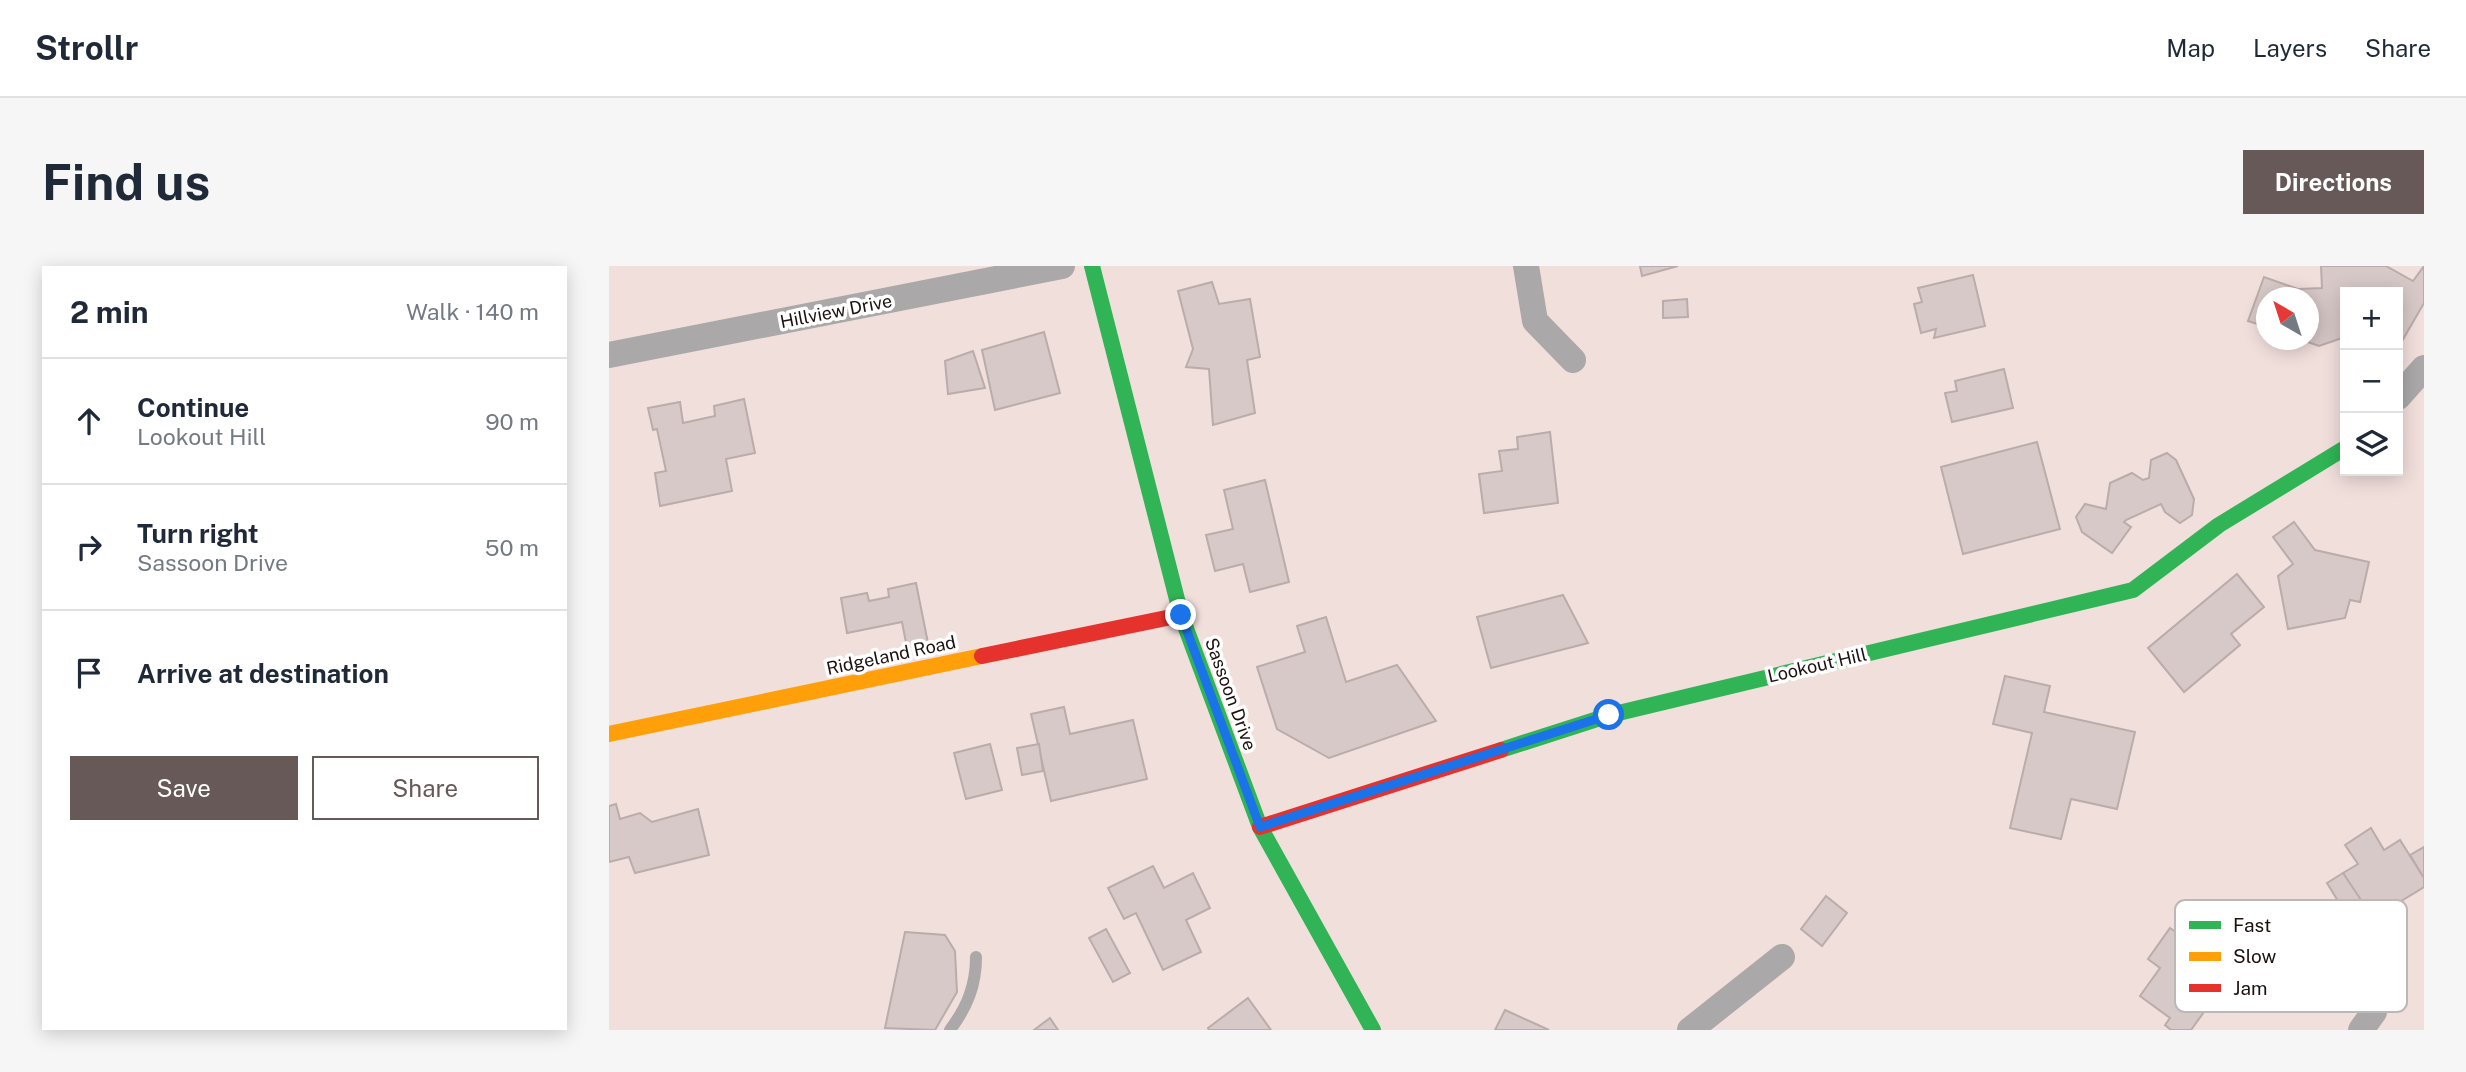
<!DOCTYPE html>
<html lang="en">
<head>
<meta charset="utf-8">
<style>
  body { margin:0; font-family:"Public Sans",sans-serif; background:#f6f6f7; color:#1f2937 }
  .controls { position:absolute; right:21px; top:21px; display:grid; overflow:hidden; border-radius:0px; box-shadow:0 4px 18px #0003 }
  .controls button { width:63px; height:63px; display:grid; place-items:center; padding:0; border:0; border-bottom:2px solid #e0e1e3; background:#fff; color:#1f2937; font:35px sans-serif }
  .compass { position:absolute; left:1647px; top:21px; width:63px; height:63px; border-radius:50%; background:#fff; box-shadow:0 4px 18px #0003; rotate:321deg }
  .stop { position:absolute; width:21px; height:21px; margin:-16px; border:5px solid #1a73e8; border-radius:50%; background:#fff }
  .stop.end { background:#1a73e8; border-color:#fff; box-shadow:0 2px 7px #0008 }
  .list { margin:0; padding:0; list-style:none }
  h2 { display:flex; justify-content:space-between; align-items:center; height:91px; margin:0; padding:0 28px; font-size:30px }
  h2 small { font-size:23px; font-weight:400; color:#747a83 }
  .list li { display:grid; grid-template-columns:46px 1fr auto; gap:21px; align-items:center; box-sizing:border-box; height:126px; padding:0 28px; border-top:2px solid #e0e1e3 }
  .list b { display:block; font-size:26px; white-space:nowrap }
  .list p { margin:0; font-size:23px; white-space:nowrap; color:#747a83 }
  .list em { font-size:23px; font-style:normal; color:#747a83 }
  .actions { display:flex; gap:14px; padding:21px 28px }
  .actions a { flex:1; padding:16px 0; border:2px solid #675957; border-radius:0px; text-align:center; font-size:24px; color:#675957 }
  .actions .main { background:#675957; color:#fff }
  .icon { flex:none; width:38px; height:38px; fill:none; stroke:currentColor; stroke-width:2; stroke-linecap:round; stroke-linejoin:round }
  .map { position:relative; flex:none; width:1815px; height:764px; overflow:hidden; border-radius:0px }
  header { display:flex; align-items:center; gap:42px; box-sizing:border-box; height:98px; padding:0 35px; background:#fff; border-bottom:2px solid #e0e1e3 }
  header strong { font-size:33px }
  nav { display:flex; gap:38px; margin-inline-start:auto; font-size:24px }
  .intro { display:flex; align-items:center; justify-content:space-between; box-sizing:border-box; height:168px; padding:0 42px }
  h1 { margin:0; font-size:49px }
  .button { padding:18px 32px; border-radius:0px; background:#675957; color:#fff; font-size:24px; font-weight:700 }
  main { display:flex; gap:42px; padding:0 42px }
  aside { flex:1; background:#fff; border-radius:0px; box-shadow:0 4px 18px #0003 }
  .map>svg:first-child { display:block }
  .building { fill:#d7c9c7; stroke:#baacaa; stroke-width:2 }
  .lines { fill:none; stroke-linecap:round; stroke-linejoin:round }
  .lane { stroke:#aba8a9; stroke-width:12 }
  .street { stroke:#aba8a9; stroke-width:26 }
  .fast { stroke:#30b455; stroke-width:16 }
  .slow { stroke:#ff9f0a; stroke-width:16 }
  .jam { stroke:#e5322d; stroke-width:16 }
  .route { stroke:#1a73e8; stroke-width:9 }
  .labels { text-anchor:middle; dominant-baseline:central; stroke-width:7; stroke-linejoin:round; paint-order:stroke }
  .street-label { font-size:18px; fill:#1c110f; stroke:#fff }
  .key { fill:#fff; stroke:#bbb8b7; stroke-width:2 }
  .key-label { font-size:19px; fill:#1c110f }
</style>
</head>
<body>
<header>
<strong>Strollr</strong>
<nav><a>Map</a><a>Layers</a><a>Share</a></nav>
</header>
<div class="intro"><h1>Find us</h1><a class="button">Directions</a></div>
<main>
<aside>
<h2>2 min<small>Walk · 140 m</small></h2>
<ul class="list">
<li><svg class="icon" aria-label="ahead" viewBox="0 0 24 24"><path d="M12 20V5M6 11l6-6 6 6"/></svg><div><b>Continue</b><p>Lookout Hill</p></div><em>90 m</em></li>
<li><svg class="icon" aria-label="right" viewBox="0 0 24 24"><path d="M7 20v-9h11M14 6l5 5-5 5"/></svg><div><b>Turn right</b><p>Sassoon Drive</p></div><em>50 m</em></li>
<li><svg class="icon" aria-label="arrive" viewBox="0 0 24 24"><path d="M6 21V4h12l-3 4 3 4H6"/></svg><div><b>Arrive at destination</b></div></li>
</ul>
<div class="actions"><a class="main">Save</a><a>Share</a></div>
</aside>
<div class="map">
<svg width="1815" height="764" viewBox="0 0 1815 764">
  <rect width="100%" height="100%" fill="#f1dfdc"/>
  <g class="building">
    <polygon points="1031,0 1069,0 1033,10"/>
    <polygon points="1712,0 1777,0 1804,15 1815,0 1815,37 1789,82 1789,26 1736,26 1736,71 1710,80 1693,74 1700,74 1700,32 1658,32 1658,61 1639,55 1655,11 1689,23 1713,22"/>
    <polygon points="1364,9 1376,60 1325,72 1327,63 1312,67 1305,38 1313,36 1309,22"/>
    <polygon points="603,16 610,38 641,33 651,91 638,94 646,147 604,159 600,103 577,101 584,83 569,25"/>
    <polygon points="1078,33 1079,51 1054,52 1054,35"/>
    <polygon points="435,66 451,127 386,144 373,84"/>
    <polygon points="364,85 376,122 339,128 336,95"/>
    <polygon points="1395,103 1404,142 1343,156 1336,127 1348,125 1346,115"/>
    <polygon points="135,133 146,187 117,193 123,225 51,240 46,207 57,205 48,163 44,164 39,142 71,136 74,157 106,150 105,140"/>
    <polygon points="941,166 949,237 875,247 870,208 893,205 890,185 909,183 908,171"/>
    <polygon points="1428,176 1451,263 1354,288 1332,201"/>
    <polygon points="1558,187 1567,194 1585,233 1583,249 1571,257 1556,246 1552,238 1517,254 1515,256 1522,261 1503,287 1473,266 1467,251 1476,238 1497,243 1501,217 1523,207 1534,214 1540,212 1542,194"/>
    <polygon points="656,214 680,316 641,326 634,298 606,305 597,269 624,263 615,224"/>
    <polygon points="1685,256 1706,284 1760,296 1751,336 1741,334 1736,352 1679,363 1669,310 1684,298 1664,271"/>
    <polygon points="1628,308 1655,341 1622,368 1631,379 1575,426 1539,382"/>
    <polygon points="307,317 319,377 298,382 293,356 238,367 232,332 258,327 260,335 280,331 279,323"/>
    <polygon points="954,329 979,377 882,402 868,351"/>
    <polygon points="717,351 737,416 788,399 827,455 720,492 668,463 648,401 696,386 688,360"/>
    <polygon points="1396,410 1441,420 1435,446 1526,466 1508,543 1462,533 1452,573 1401,562 1423,467 1384,458"/>
    <polygon points="455,441 461,468 524,454 538,513 442,535 422,448"/>
    <polygon points="381,478 393,524 357,533 345,487"/>
    <polygon points="430,478 434,505 413,509 408,482"/>
    <polygon points="7,538 11,553 31,547 43,556 89,543 100,589 26,607 20,591 0,596 0,540"/>
    <polygon points="1762,562 1775,584 1791,574 1815,612 1815,621 1763,653 1734,607 1749,598 1736,579"/>
    <polygon points="1815,581 1815,612 1801,589"/>
    <polygon points="544,600 555,622 584,607 601,642 577,654 592,686 554,704 527,647 515,653 499,622"/>
    <polygon points="1734,607 1754,637 1737,648 1718,617"/>
    <polygon points="1217,630 1238,647 1213,680 1192,663"/>
    <polygon points="1561,662 1598,688 1587,703 1613,721 1582,764 1562,764 1556,759 1561,752 1531,730 1551,702 1539,693"/>
    <polygon points="497,663 521,707 504,716 480,672"/>
    <polygon points="296,666 336,669 346,685 348,726 326,764 276,762"/>
    <polygon points="639,732 662,764 600,764 599,762"/>
    <polygon points="896,744 940,764 886,764"/>
    <polygon points="441,752 449,764 425,764"/>
  </g>
  <g class="lines">
    <path class="lane" d="M 341,764 C 358,741 367,720 367,691"/>
    <g class="street">
      <polyline points="917,0 926,55 964,94"/>
      <polyline points="0,89 453,0"/>
      <polyline points="1789,131 1815,102"/>
      <polyline points="1081,764 1173,691"/>
      <polyline points="1752,764 1765,746"/>
    </g>
    <g class="fast">
      <polyline points="483,0 572,349 651,561 764,764"/>
      <polyline points="892,484 1001,449 1524,324 1610,259 1736,182"/>
    </g>
    <polyline class="slow" points="0,468 373,390"/>
    <g class="jam">
      <polyline points="373,390 572,349"/>
      <polyline points="651,561 892,484"/>
    </g>
  </g>
  <g class="lines">
    <polyline class="route" points="572,349 651,561 1000,449"/>
  </g>
  <g class="labels">
    <g class="street-label">
      <text transform="translate(227 45) rotate(-11)">Hillview Drive</text>
      <text transform="translate(282 389) rotate(-12)">Ridgeland Road</text>
      <text transform="translate(1208 399) rotate(-13)">Lookout Hill</text>
      <text transform="translate(622 428) rotate(70)">Sassoon Drive</text>
    </g>
  </g>
  <rect x="1566" y="634" width="232" height="112" rx="10" class="key"/>
  <rect x="1580" y="655" width="32" height="8" fill="#30b455"/>
  <rect x="1580" y="686" width="32" height="9" fill="#ff9f0a"/>
  <rect x="1580" y="718" width="32" height="8" fill="#e5322d"/>
  <g class="key-label">
    <text x="1624" y="666">Fast</text>
    <text x="1624" y="697">Slow</text>
    <text x="1624" y="729">Jam</text>
  </g>
</svg>
<div class="controls">
<button>+</button>
<button>−</button>
<button><svg class="icon" aria-label="layers" viewBox="0 0 24 24"><path d="M12 4l9 5-9 5-9-5zM3 14l9 5 9-5"/></svg></button>
</div>
<svg class="compass" viewBox="-18 -18 36 36"><path d="M0-13l5 13h-10z" fill="#e53935"/><path d="M0 13l5-13h-10z" fill="#747a83"/></svg>
<div class="stop" style="left:1000px;top:449px"></div>
<div class="stop end" style="left:572px;top:349px"></div>
</div>
</main>
</body>
</html>
